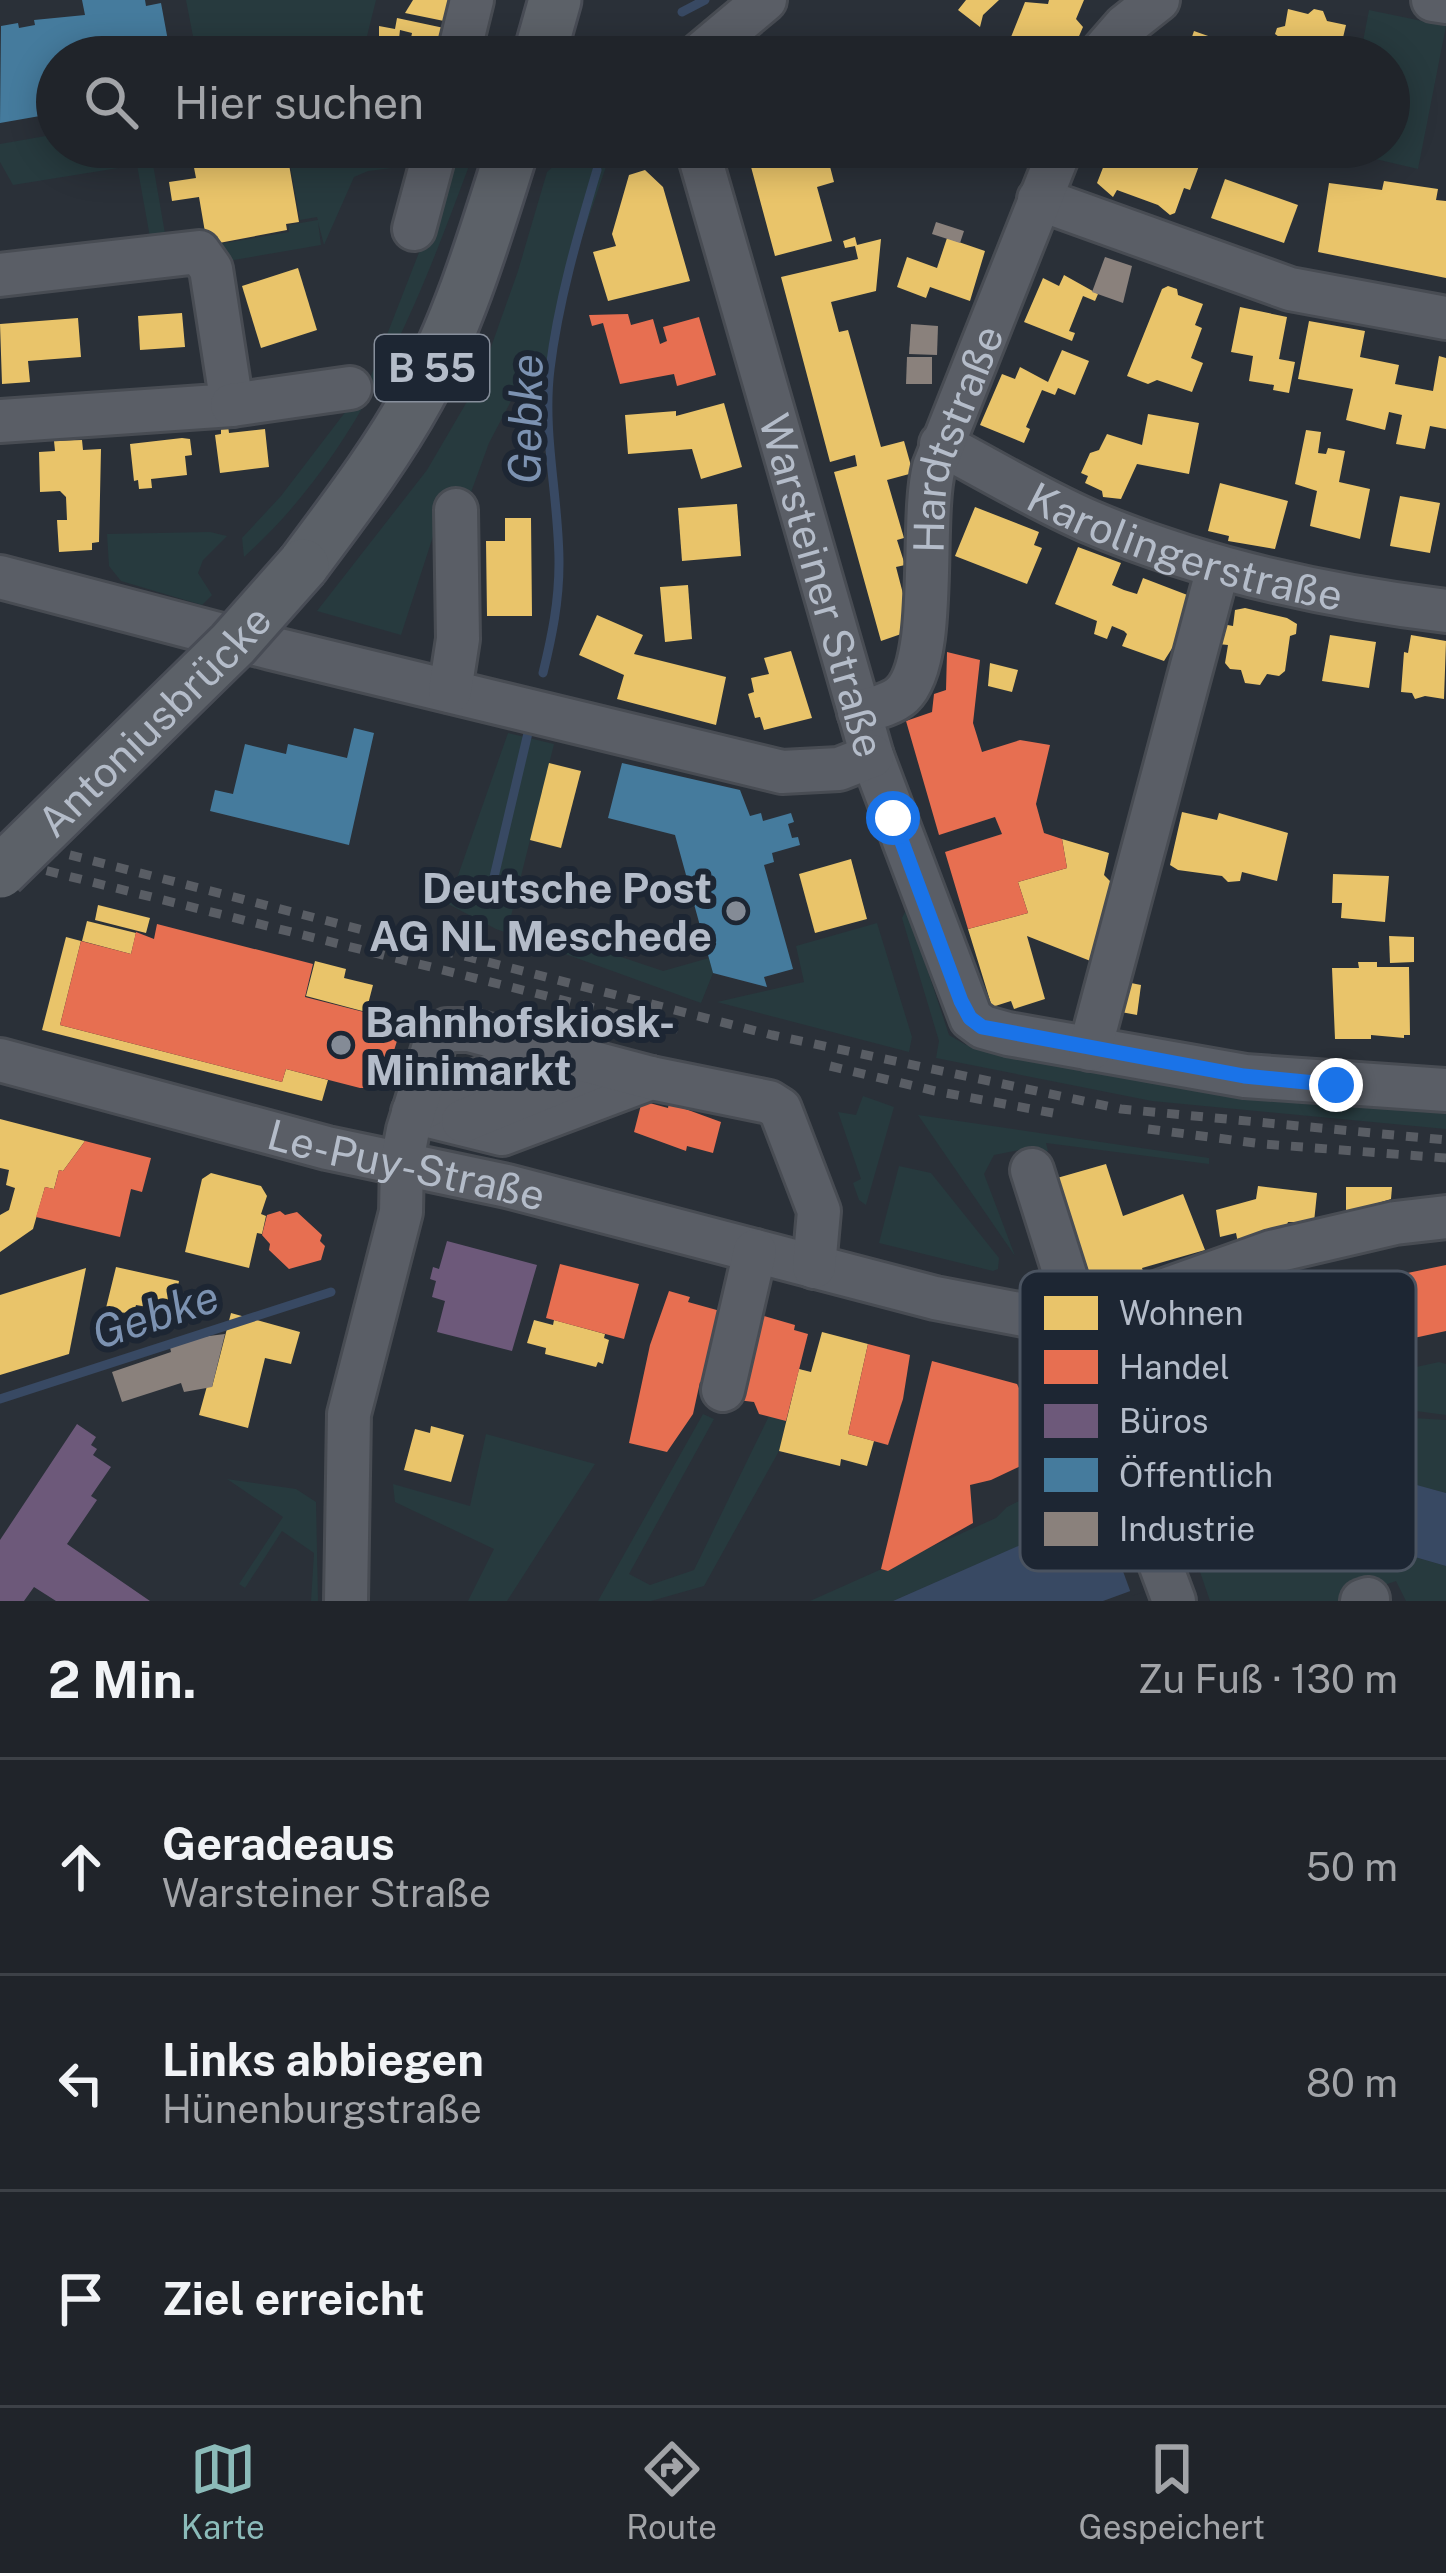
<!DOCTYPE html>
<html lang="de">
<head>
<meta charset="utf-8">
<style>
  body { margin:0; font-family:"Public Sans",sans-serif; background:#282c32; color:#f1f3f6 }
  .stop { position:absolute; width:36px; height:36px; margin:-27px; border:9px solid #1a73e8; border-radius:50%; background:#fff }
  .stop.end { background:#1a73e8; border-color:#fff; box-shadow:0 3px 12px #0008 }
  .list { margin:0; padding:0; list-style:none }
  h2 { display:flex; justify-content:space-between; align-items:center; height:156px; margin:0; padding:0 48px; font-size:51px }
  h2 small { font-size:39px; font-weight:400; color:#a2a4a8 }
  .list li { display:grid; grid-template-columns:78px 1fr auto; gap:36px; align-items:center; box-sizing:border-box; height:216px; padding:0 48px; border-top:3px solid #3d4147 }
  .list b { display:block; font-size:45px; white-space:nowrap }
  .list p { margin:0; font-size:39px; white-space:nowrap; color:#a2a4a8 }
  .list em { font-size:39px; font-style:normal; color:#a2a4a8 }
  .icon { flex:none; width:66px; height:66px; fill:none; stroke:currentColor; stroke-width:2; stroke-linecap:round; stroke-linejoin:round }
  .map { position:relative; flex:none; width:1446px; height:1601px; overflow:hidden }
  .search { position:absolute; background:#20242a; box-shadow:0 6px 30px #0003; left:36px; right:36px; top:36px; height:132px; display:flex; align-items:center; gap:30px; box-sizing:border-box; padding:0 42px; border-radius:66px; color:#a2a4a8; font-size:45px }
  .sheet { height:804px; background:#20242a }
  nav { display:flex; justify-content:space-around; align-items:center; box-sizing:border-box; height:168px; border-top:3px solid #3d4147; background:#20242a; font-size:33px; color:#a2a4a8 }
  nav a { display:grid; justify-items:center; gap:6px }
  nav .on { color:#8bbbb9 }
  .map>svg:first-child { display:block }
  .green { fill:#273a3e }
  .water { fill:#384963 }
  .pier { fill:#2a3038 }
  .homes { fill:#e9c46a }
  .shops { fill:#e76f51 }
  .offices { fill:#6d597a }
  .public { fill:#457b9d }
  .industry { fill:#8a817c }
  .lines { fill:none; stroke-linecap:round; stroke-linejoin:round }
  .stream { stroke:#384963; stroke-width:9 }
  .minor-casing { stroke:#484c53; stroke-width:48 }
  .major-casing { stroke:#484c55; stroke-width:57 }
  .minor { stroke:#5a5e66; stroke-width:42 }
  .major { stroke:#5c6168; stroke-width:51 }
  .rail { stroke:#595d64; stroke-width:9; stroke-dasharray:12 12; stroke-linecap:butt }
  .major-bridge-casing { stroke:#484c55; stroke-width:57; stroke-linecap:butt }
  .major-bridge { stroke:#5c6168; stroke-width:51 }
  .route { stroke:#1a73e8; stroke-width:15 }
  .poi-dot { fill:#848b96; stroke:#1d2633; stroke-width:4.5 }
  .labels { text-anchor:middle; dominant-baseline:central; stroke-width:12; stroke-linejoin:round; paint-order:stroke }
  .shield { fill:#1d2633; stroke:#878f9c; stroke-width:3 }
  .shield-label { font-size:39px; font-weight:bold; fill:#b4bcc9 }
  .street-label { font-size:42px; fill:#b4bcc9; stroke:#1d2633 }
  .poi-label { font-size:42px; font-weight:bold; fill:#b4bcc9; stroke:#1d2633; text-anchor:end }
  .water-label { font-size:45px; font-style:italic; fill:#7c92b1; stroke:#1d2633 }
  .key { fill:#1d2633; stroke:#4a5360; stroke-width:3 }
  .key-label { font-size:33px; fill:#b4bcc9 }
</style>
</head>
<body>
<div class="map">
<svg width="1446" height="1601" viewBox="0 0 1446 1601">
  <rect width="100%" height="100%" fill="#2a3038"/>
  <g class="green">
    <polygon points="186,0 376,0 367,36 366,57 197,57"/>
    <polygon points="1369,10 1446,26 1418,169 1341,151 1342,147 1389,147 1389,57 1360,57"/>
    <polygon points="57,134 57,147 150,147 168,251 153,254 137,165 13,185 0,162 0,144"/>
    <polygon points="287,147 420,147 416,165 368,171 354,177 324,245 318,222 321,245 222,262 219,244 289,232 289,225 318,220 317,217 300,220"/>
    <path d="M 453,147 L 476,147 C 421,296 365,448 244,557 L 242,538 L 281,496 L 369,381 L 425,237 Z"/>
    <polygon points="590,147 612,149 560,302 545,380 520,384 489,443 466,506 439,518 401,635 317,611 427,470 479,381 518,271 547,172 570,151"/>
    <polygon points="210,532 227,536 203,560 198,573 212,595 202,605 121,581 109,566 107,534"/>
    <polygon points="508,733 554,744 510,920 663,971 709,958 713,973 701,1003 496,929 448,904"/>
    <polygon points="907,908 949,1035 966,1045 1246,1093 1446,1107 1446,1129 1152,1101 936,1058 939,1041 902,918"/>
    <polygon points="877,923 912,1037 909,1052 717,1002 804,982 796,946"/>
    <polygon points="863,1096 894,1107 866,1205 859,1200 853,1183 861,1179 838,1112 856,1115"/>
    <polygon points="918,1115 1209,1158 1209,1164 1046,1143 1048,1151 1019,1150 994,1155 984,1174 1015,1256"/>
    <polygon points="899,1166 931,1173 999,1258 998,1269 993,1271 879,1243"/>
    <polygon points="1439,1362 1446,1364 1446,1415 1378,1406 1377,1387 1385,1383 1384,1374"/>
    <path d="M 1331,1413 L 1446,1420 L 1446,1493 C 1357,1469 1259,1444 1170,1484 L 1151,1429 L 1246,1414 Z"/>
    <polygon points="703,1414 714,1419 629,1574 650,1585 694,1570 769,1416 786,1421 779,1451 704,1586 651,1601 598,1601"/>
    <polygon points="486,1434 595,1464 507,1601 468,1601 494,1549 395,1502 393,1484 470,1506"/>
    <polygon points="1079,1449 1101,1510 893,1601 810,1601 996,1518 1007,1507 1072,1475 1064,1454"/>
    <polygon points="227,1479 296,1489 316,1502 318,1601 311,1601 314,1553 282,1531 245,1588 239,1584 283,1517"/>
    <polygon points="1349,1538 1446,1566 1446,1601 1406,1601 1396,1581 1338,1601 1210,1601 1198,1566 1240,1551"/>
  </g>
  <polygon class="water" points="1258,1462 1351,1467 1446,1493 1446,1566 1349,1538 1240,1551 1103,1601 893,1601 1082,1518 1183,1479"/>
  <polygon class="pier" points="1168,1478 1200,1572 1132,1596 1099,1505"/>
  <g class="homes">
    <polygon points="413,0 448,0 444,21 405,13"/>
    <polygon points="966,0 999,0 983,15 980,27 958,10"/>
    <polygon points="1049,0 1084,0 1076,19 1083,27 1070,57 1003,57 1025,2 1048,4"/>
    <polygon points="1288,9 1308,14 1314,9 1323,11 1327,21 1346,25 1341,46 1337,50 1322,46 1320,57 1279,57 1282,39 1275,34 1277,28 1285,26"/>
    <polygon points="397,18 444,28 438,57 407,57 408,53 403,52 404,47 409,48 412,33 400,30 397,57 379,57 379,26 395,29"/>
    <polygon points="1194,31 1242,48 1238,57 1185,57"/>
    <polygon points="190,147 286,147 299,222 286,224 287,230 219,243 217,236 206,238 199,197 172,201 169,182 196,178"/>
    <polygon points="767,147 825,147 834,182 817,187 832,241 775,256 747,152"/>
    <polygon points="1111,147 1206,147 1190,190 1184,188 1175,213 1170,215 1158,205 1117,190 1113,197 1097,183"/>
    <polygon points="645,170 663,187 690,281 608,301 593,252 616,246 612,234 629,175"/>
    <polygon points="1225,179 1298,205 1284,243 1211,218"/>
    <polygon points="1384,181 1438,189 1436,200 1446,201 1446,278 1318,252 1329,183 1382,190"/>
    <polygon points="855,237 857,245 881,239 876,291 831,302 839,332 848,330 881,447 904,441 913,473 887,480 904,538 897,540 905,565 896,567 907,609 904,633 881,641 834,472 857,466 855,455 830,462 781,277 858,259 855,246 845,248 843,241"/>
    <polygon points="947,238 985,251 970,301 930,287 926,298 897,287 907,257 937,268"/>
    <polygon points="298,268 317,330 261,348 242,286"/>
    <polygon points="1064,275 1098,294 1095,301 1083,296 1069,331 1075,333 1072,341 1024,322 1043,278 1059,286"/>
    <polygon points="1168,286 1177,289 1178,295 1203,304 1195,325 1202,328 1191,358 1203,363 1192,392 1157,380 1148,384 1127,376 1162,289"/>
    <polygon points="1240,307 1287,317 1279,359 1295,362 1289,393 1273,390 1274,385 1249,381 1253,356 1231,352"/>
    <polygon points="182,313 185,347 140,350 138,316"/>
    <polygon points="78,318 81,357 28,361 30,382 2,384 0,324"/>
    <polygon points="1309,321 1365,331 1360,357 1399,365 1395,384 1433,391 1439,356 1446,358 1446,429 1430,426 1425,449 1396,444 1402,415 1389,412 1385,430 1346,420 1353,389 1298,379"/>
    <polygon points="1062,350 1089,361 1075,395 1058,388 1055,395 1042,390 1026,427 1030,429 1024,443 980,425 1002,374 1015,379 1020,367 1048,382"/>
    <polygon points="724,403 742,467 701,479 692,449 628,454 625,415 676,411 676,416"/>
    <polygon points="1148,414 1199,423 1189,474 1137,464 1121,499 1103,497 1102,491 1085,483 1088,476 1081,473 1090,453 1099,450 1107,434 1142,445"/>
    <polygon points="228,426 229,433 265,429 269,467 220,473 215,435 221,434 221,427"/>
    <polygon points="1306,430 1321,432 1318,453 1326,454 1328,448 1345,451 1339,482 1370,489 1360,539 1310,526 1317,491 1295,484"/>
    <polygon points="182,438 190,439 192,455 185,456 187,475 151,479 152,488 139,489 138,480 134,481 130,444"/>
    <polygon points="82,440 83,450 101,449 99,542 92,543 92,550 59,552 57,520 67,520 66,497 60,491 40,492 39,452 55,451 54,441"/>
    <polygon points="1220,483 1288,501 1275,549 1228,541 1229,536 1208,531"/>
    <polygon points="1400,496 1440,503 1430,553 1390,546"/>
    <polygon points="737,504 741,556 682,561 678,508"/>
    <polygon points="975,507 1039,532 1034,545 1042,548 1027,584 955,556"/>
    <polygon points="505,518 531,518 532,616 487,616 486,541 505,541"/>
    <polygon points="1078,547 1121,563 1112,585 1124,590 1137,594 1143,578 1190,596 1176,642 1164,661 1122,646 1127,634 1124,631 1112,626 1107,639 1094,634 1097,621 1055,604"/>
    <polygon points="688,585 692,639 665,642 660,587"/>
    <polygon points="1245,608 1287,618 1297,624 1296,634 1290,636 1285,671 1279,676 1267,674 1260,685 1245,683 1241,670 1230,669 1225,663 1228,645 1218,644 1222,624 1233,626 1235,610"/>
    <polygon points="597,615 643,635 634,654 726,677 716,725 617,699 624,675 579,655"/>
    <polygon points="1330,635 1376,642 1369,688 1322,681"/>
    <polygon points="1411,635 1446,641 1444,699 1425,696 1415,699 1412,693 1401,692 1404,652 1408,653"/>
    <polygon points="791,651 812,718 764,730 760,717 755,718 748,694 754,692 751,678 769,674 764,658"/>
    <polygon points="990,663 1018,670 1012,692 988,686"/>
    <polygon points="549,763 581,771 561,848 530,840"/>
    <polygon points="1182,812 1217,820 1219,813 1288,833 1277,881 1242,872 1240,881 1228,882 1222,876 1178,870 1170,865"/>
    <polygon points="1062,839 1109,853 1104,875 1113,884 1093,962 1027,936 1045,999 1014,1009 1011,1001 992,1007 968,929 1028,913 1018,882 1067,868"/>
    <polygon points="851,859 867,919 815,933 799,874"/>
    <polygon points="1333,874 1389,876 1385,922 1341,918 1342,903 1332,903"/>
    <polygon points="98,905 150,918 146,933 95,920"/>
    <polygon points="87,921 136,933 131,954 82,941"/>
    <polygon points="1389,936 1414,937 1414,962 1390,963"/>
    <polygon points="66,937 81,941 60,1025 282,1082 286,1069 328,1080 322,1101 42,1030"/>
    <polygon points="315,961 346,969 344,978 373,985 366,1012 306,996"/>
    <polygon points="1358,962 1377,962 1377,967 1409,967 1410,1035 1404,1035 1404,1038 1371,1035 1371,1039 1335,1039 1332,968 1359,968"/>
    <polygon points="1126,982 1141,985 1137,1015 1121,1012"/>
    <polygon points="0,1119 85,1141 63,1171 59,1170 54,1189 45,1187 33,1229 0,1252 0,1215 9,1210 15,1188 6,1185 9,1170 0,1168"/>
    <polygon points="1106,1164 1123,1216 1183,1194 1205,1250 1142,1268 1143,1271 1094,1287 1057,1178"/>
    <polygon points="211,1173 261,1186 267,1196 261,1214 266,1216 262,1234 257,1233 249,1268 185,1252 202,1179"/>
    <polygon points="1258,1186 1317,1193 1314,1222 1288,1222 1285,1230 1238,1243 1236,1233 1220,1237 1216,1210 1256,1199"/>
    <polygon points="1346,1187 1392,1187 1391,1199 1346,1213"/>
    <polygon points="116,1267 179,1281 177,1291 188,1294 183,1313 136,1305 134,1313 105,1312"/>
    <polygon points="86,1268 69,1354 0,1375 0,1295"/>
    <polygon points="231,1313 300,1332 291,1364 265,1358 248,1428 199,1415 207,1386 212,1387"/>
    <polygon points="534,1320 553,1325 554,1320 605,1334 604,1338 609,1340 603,1364 598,1362 596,1367 545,1354 546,1348 527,1343"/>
    <polygon points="822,1332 868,1344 848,1434 874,1441 867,1466 841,1459 840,1466 779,1451 799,1369 811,1372"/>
    <polygon points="431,1426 464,1435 451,1482 404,1470 415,1429 430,1433"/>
  </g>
  <g class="shops">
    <polygon points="628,314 631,325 653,319 660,344 667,341 663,327 699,317 716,375 677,386 674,374 620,384 603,323 592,326 589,315"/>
    <polygon points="947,652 980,660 973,723 982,752 1020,740 1050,745 1036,804 1044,833 1062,839 1067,868 1018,882 1028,913 968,929 945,852 1002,834 995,817 939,835 906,721 932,712 934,694 946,690"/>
    <polygon points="157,924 313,964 305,997 403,1022 385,1079 371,1088 360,1088 286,1069 282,1082 60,1025 81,941 131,954 136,932 154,939"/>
    <polygon points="642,1101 668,1108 669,1103 721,1122 713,1153 687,1146 686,1151 634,1132"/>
    <polygon points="85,1141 151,1158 142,1192 131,1189 120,1237 36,1217 45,1187 54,1189 59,1170 63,1171"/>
    <polygon points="280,1211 285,1215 297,1212 322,1235 320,1241 325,1246 321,1260 289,1269 269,1250 270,1244 262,1235 267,1215"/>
    <polygon points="560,1264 639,1284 624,1339 546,1318"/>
    <polygon points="1446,1265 1446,1331 1250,1374 1239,1316 1325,1297 1323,1285 1368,1276 1369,1281"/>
    <polygon points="669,1291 690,1297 688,1302 749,1319 762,1322 764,1316 795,1325 794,1330 808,1334 786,1421 759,1414 754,1402 729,1399 732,1390 700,1382 693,1414 667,1452 629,1443 650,1345"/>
    <polygon points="868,1344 910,1355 903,1399 888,1445 848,1434"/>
    <polygon points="932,1361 1017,1384 1050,1452 991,1480 970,1485 973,1523 888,1571 881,1569"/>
  </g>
  <g class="offices">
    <polygon points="447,1241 537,1265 512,1351 437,1332 445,1301 432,1297 436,1281 430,1279 433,1267 439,1269"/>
    <polygon points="77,1424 96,1437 91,1445 97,1449 93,1455 111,1467 91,1496 97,1500 67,1544 150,1601 56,1601 34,1587 24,1601 0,1601 0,1540"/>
  </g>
  <g class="public">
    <polygon points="82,0 145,0 146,6 161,3 171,57 57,57 57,113 0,123 1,26 18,23 19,28 35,25 34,20 85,15"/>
    <polygon points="354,728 374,733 349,845 210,811 215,790 233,794 245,744 286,754 288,744 347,758"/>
    <polygon points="622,763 740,790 750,816 761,813 763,821 791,813 794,822 788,824 792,838 798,837 800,845 772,853 774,862 764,865 793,969 764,977 767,987 713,973 675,835 608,818"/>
  </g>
  <g class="industry">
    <polygon points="936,222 964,231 960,243 932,234"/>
    <polygon points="1105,257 1132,266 1123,303 1092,292"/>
    <polygon points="911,324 938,326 937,355 909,354"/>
    <polygon points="907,357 932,357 932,384 906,384"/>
    <polygon points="225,1334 212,1387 184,1392 181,1383 122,1402 112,1372 171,1352 170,1347 201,1337"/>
  </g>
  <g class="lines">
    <g class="stream">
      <polyline points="682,12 705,0"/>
      <path d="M 543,673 C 552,636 559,602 559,563 C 559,498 542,434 550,369 C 558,302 578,234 597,170"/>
      <polyline points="490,894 528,733"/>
      <polyline points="0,1399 331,1292"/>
    </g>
    <defs>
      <g id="minor">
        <polyline points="1433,0 1446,2"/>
        <polyline points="458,57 472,0"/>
        <polyline points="697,57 765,0"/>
        <polyline points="1098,57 1125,26 1158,0"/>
        <path id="s1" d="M 697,147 L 872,756 L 971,1018 L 983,1027 L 1008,1034 L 1245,1076 L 1446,1090"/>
        <polyline points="1039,199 1290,289 1446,318"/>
        <polyline points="414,229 436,147"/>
        <polyline points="0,275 199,252 211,269 232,405 0,421"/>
        <polyline points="232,405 350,388"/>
        <path id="s2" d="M 941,444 C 989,470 1038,499 1088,521 C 1203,570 1323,596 1446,611"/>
        <polyline points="0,577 271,648 782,772 839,769 872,756"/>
        <polyline points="450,691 458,639 456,510"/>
        <path id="s3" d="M 859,712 C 874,708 891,705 902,695 C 939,660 920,521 934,467 L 1061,147"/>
        <polyline points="1090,1049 1218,568"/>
        <path id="s4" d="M 0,1060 L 327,1148 L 507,1186 L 935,1298 L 1024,1315 L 1070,1318 L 1098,1314 L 1271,1252 L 1395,1223 L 1446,1217"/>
        <polyline points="413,1112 502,1134 651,1078"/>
        <polyline points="416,1112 461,1087 552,1051"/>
        <polyline points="463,1121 600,1065"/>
        <polyline points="1032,1170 1068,1284 1071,1330 1078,1357 1114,1440 1174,1601"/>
        <polyline points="723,1390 755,1251"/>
        <polyline points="346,1601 349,1414 401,1212 402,1161 408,1130 437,1036 447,1030 469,1030 651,1078 769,1102 780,1109 819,1211 814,1267"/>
        <polyline points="1362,1601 1368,1599"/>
      </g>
      <g id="major">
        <polyline points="539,57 555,0"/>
        <path d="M 303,565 C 343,511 385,457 418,397 C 461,319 486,232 513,147"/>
      </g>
    </defs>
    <use href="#minor" class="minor-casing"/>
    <use href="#major" class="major-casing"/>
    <use href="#minor" class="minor"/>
    <use href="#major" class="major"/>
    <g class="rail">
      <polyline points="0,837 772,1035 1121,1109 1446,1140"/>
      <polyline points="0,859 678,1029"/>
      <polyline points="830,1066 935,1091 1053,1113"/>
      <polyline points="1148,1129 1263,1144 1446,1158"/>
    </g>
    <defs>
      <g id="major-bridge">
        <path id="s5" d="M 0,872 L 233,644 L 303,565"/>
      </g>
    </defs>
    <use href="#major-bridge" class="major-bridge-casing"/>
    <use href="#major-bridge" class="major-bridge"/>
  </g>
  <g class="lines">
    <polyline class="route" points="893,818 961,1001 970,1018 982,1027 1244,1076 1336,1085"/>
  </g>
  <g class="poi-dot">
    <circle cx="736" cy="911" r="12"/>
    <circle cx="341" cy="1045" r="12"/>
  </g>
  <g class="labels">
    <rect class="shield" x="375" y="335" width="114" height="66" rx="9"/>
    <g class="shield-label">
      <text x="432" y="368">B 55</text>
    </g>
    <g class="street-label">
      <text stroke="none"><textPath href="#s3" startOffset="312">Hardtstraße</textPath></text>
      <text stroke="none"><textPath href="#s2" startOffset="267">Karolingerstraße</textPath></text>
      <text stroke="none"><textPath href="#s1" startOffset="456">Warsteiner Straße</textPath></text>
      <text stroke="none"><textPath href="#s5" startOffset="216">Antoniusbrücke</textPath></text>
      <text stroke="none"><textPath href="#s4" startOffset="420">Le-Puy-Straße</textPath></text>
    </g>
    <g class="poi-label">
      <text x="712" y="887">Deutsche Post<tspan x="712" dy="48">AG NL Meschede</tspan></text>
      <text x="365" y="1021" text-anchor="start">Bahnhofskiosk-<tspan x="365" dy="48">Minimarkt</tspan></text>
    </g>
    <g class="water-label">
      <text transform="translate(525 419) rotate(-89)">Gebke</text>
      <text transform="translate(155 1314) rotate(-18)">Gebke</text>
    </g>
  </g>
  <rect x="1020" y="1271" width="396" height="300" rx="18" class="key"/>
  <rect x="1044" y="1296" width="54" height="34" fill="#e9c46a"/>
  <rect x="1044" y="1350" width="54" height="34" fill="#e76f51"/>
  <rect x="1044" y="1404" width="54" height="34" fill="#6d597a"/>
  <rect x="1044" y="1458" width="54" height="34" fill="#457b9d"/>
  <rect x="1044" y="1512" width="54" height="34" fill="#8a817c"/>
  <g class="key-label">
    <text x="1119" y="1325">Wohnen</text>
    <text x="1119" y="1379">Handel</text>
    <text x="1119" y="1433">Büros</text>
    <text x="1119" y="1487">Öffentlich</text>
    <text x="1119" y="1541">Industrie</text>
  </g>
</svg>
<div class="stop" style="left:893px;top:818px"></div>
<div class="stop end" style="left:1336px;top:1085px"></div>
<div class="search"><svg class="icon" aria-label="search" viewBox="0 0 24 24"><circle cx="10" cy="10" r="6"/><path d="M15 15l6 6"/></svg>Hier suchen</div>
</div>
<section class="sheet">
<h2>2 Min.<small>Zu Fuß · 130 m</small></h2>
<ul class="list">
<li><svg class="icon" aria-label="ahead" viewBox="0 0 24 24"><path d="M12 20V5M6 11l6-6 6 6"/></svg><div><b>Geradeaus</b><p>Warsteiner Straße</p></div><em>50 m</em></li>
<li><svg class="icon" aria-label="left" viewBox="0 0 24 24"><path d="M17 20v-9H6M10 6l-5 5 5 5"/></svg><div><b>Links abbiegen</b><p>Hünenburgstraße</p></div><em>80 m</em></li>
<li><svg class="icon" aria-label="arrive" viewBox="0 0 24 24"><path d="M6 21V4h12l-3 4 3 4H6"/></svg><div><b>Ziel erreicht</b></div></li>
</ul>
</section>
<nav>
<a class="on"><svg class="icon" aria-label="map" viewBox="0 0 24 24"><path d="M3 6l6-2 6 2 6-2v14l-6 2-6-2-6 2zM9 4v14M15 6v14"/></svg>Karte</a>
<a><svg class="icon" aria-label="directions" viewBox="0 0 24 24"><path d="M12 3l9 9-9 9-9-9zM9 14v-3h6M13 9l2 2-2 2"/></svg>Route</a>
<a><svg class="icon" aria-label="saved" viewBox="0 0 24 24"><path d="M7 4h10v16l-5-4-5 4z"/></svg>Gespeichert</a>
</nav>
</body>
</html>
